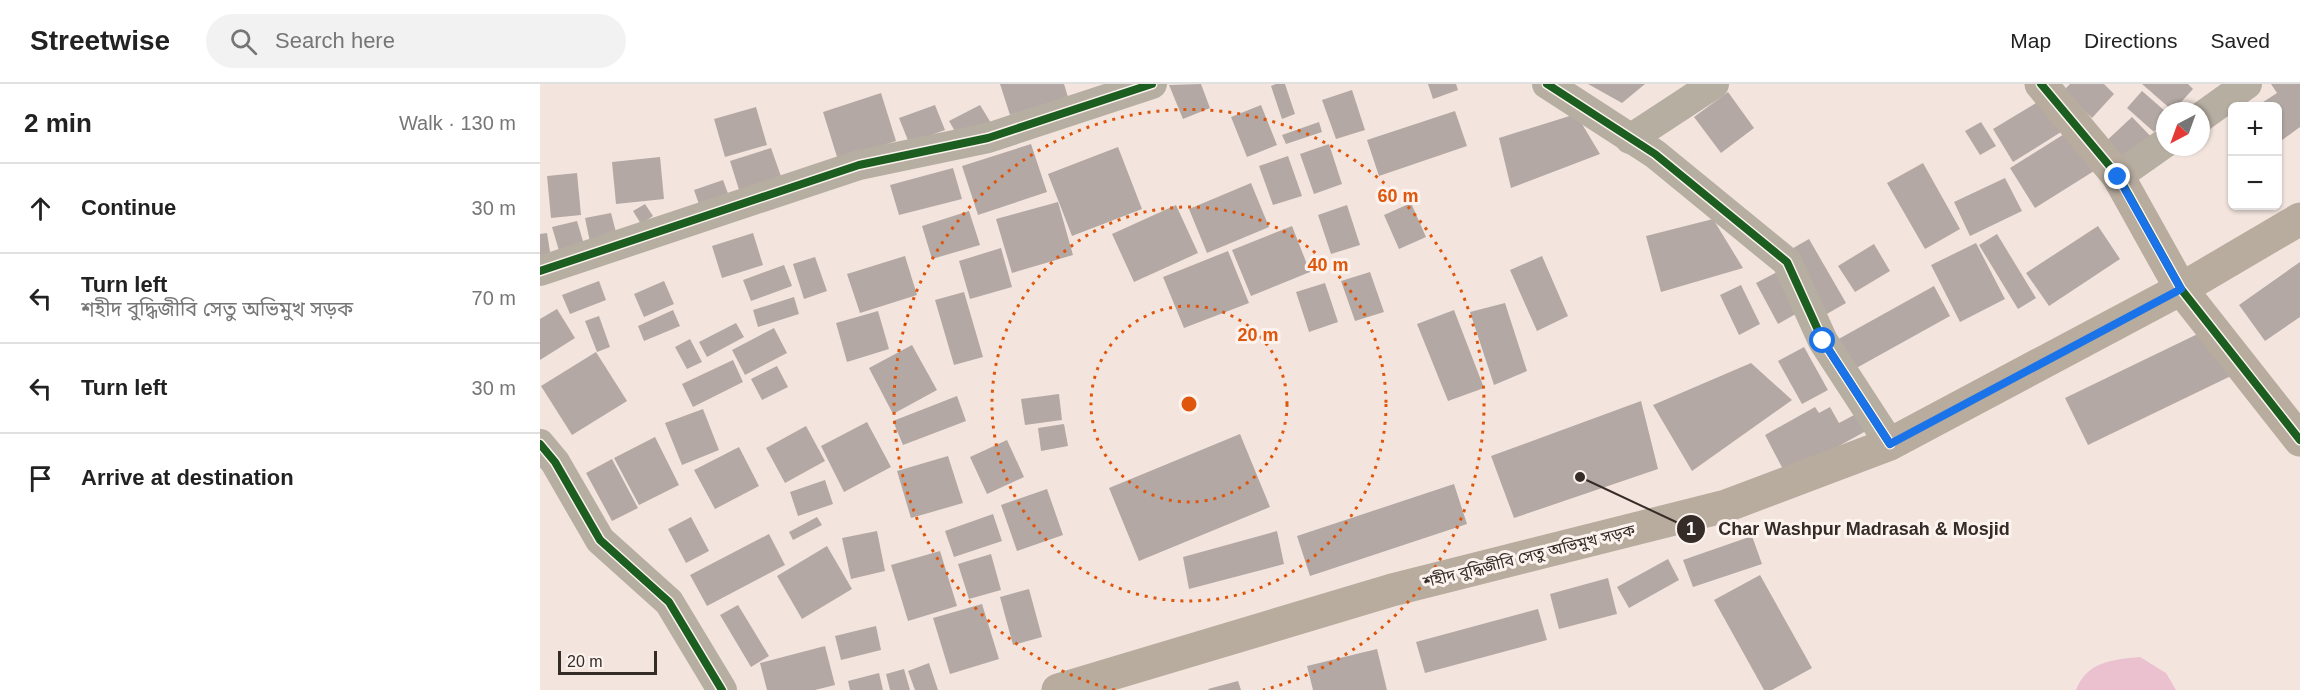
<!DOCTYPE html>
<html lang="en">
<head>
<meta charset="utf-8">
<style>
  body { margin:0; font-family:Arial,"Noto Sans Bengali",sans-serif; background:#f2f2f2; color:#222 }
  .controls { position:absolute; right:18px; top:18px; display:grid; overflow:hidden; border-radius:9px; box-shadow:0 2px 4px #0004 }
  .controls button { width:54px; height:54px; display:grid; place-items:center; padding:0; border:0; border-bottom:2px solid #e0e0e0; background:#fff; color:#222; font:30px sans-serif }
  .compass { position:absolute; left:1616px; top:18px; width:54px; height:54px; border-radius:50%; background:#fff; box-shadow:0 2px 4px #0004; rotate:221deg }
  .scale { position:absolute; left:18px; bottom:15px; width:99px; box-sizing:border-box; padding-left:6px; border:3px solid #352c27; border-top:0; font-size:16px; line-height:21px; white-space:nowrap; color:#352c27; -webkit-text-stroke:4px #fdf3ee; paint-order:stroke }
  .stop { position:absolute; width:18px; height:18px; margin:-14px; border:4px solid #1a73e8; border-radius:50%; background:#fff }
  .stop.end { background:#1a73e8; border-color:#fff; box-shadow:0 2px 6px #0008 }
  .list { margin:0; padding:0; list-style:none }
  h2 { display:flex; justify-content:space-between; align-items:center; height:78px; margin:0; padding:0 24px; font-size:26px }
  h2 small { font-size:20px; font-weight:400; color:#767676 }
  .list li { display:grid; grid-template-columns:39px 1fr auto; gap:18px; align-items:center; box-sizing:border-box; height:90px; padding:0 24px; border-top:2px solid #e0e0e0 }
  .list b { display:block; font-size:22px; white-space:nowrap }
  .list p { margin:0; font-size:20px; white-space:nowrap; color:#767676 }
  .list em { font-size:20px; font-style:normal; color:#767676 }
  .icon { flex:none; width:33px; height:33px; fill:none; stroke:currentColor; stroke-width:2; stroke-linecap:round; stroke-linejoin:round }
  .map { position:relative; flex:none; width:1760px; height:606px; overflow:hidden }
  header { display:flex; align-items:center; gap:36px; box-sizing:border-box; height:84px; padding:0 30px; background:#fff; border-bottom:2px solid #e0e0e0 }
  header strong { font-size:28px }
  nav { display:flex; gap:33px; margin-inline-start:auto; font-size:21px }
  .search { width:420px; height:54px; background:#f2f2f2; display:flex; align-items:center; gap:15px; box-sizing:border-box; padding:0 21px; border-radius:33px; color:#767676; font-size:22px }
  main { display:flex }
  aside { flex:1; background:#fff }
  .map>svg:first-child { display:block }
  .water { fill:#ebc1d0 }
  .building { fill:#b3a8a4 }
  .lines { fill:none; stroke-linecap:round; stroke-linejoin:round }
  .street { stroke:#b7aea2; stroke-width:30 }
  .secondary { stroke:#b7ac9e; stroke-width:33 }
  .cycleway-casing { stroke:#fdf3ee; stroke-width:11 }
  .cycleway { stroke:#1b5e20; stroke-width:8 }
  .route { stroke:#1a73e8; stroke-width:8 }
  .ring { fill:none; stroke:#df570d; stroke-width:3; stroke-dasharray:3 6 }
  .labels { text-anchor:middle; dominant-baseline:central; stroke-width:6; stroke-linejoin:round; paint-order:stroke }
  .street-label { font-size:16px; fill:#352c27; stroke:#fdf3ee }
  .centre { fill:#df570d; stroke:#fdf3ee; stroke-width:3 }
  .ring-label { font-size:18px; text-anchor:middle; font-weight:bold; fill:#df570d; stroke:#fdf3ee; stroke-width:6; stroke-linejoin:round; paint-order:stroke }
  .leader { fill:none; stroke:#352c27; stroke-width:2 }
  .callout-dot { fill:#352c27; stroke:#fdf3ee; stroke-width:2 }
  .mark-label { font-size:18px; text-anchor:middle; font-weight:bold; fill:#fff }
  .callout-label { font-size:18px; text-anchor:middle; font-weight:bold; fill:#352c27; stroke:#fdf3ee; stroke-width:6; stroke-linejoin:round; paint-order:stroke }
</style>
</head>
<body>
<header>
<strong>Streetwise</strong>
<div class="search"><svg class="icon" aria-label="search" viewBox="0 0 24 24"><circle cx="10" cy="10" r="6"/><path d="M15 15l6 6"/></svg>Search here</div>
<nav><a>Map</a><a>Directions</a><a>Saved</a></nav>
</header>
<main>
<aside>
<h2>2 min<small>Walk · 130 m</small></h2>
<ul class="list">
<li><svg class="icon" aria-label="ahead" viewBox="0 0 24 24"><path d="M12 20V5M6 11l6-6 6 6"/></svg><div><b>Continue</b></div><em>30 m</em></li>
<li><svg class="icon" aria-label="left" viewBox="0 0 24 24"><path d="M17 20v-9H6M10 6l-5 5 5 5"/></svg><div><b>Turn left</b><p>শহীদ বুদ্ধিজীবি সেতু অভিমুখ সড়ক</p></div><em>70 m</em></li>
<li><svg class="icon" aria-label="left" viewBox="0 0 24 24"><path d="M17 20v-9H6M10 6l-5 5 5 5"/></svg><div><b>Turn left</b></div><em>30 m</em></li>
<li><svg class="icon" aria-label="arrive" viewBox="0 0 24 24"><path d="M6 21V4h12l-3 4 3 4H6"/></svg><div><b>Arrive at destination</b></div></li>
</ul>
</aside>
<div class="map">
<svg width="1760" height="606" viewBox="0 0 1760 606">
  <rect width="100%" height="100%" fill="#f3e5de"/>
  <path class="water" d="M 1600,573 L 1626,589 L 1636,606 L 1536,606 C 1546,578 1574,575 1600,573 Z"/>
  <g class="building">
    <polygon points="460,0 524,0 528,13 470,31"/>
    <polygon points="661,0 670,24 643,35 629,1"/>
    <polygon points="736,0 745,0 755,30 742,35 731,2"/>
    <polygon points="888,0 916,0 918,6 893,15"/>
    <polygon points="1048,0 1105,0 1082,19"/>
    <polygon points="1530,0 1564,0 1574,10 1552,34 1523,7"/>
    <polygon points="1602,0 1648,0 1653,5 1633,27"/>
    <polygon points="1731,0 1760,0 1760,43 1738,59 1738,22 1717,22 1737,9"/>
    <polygon points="812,6 825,46 796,55 782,16"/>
    <polygon points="1602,7 1625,27 1625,35 1614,48 1587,24"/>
    <polygon points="1188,8 1214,44 1181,69 1154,33"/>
    <polygon points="341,9 356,57 298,76 283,28"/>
    <polygon points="1501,16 1521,48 1473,78 1453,45"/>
    <polygon points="395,21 405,46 369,59 359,34"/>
    <polygon points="440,21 451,39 420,56 409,37"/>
    <polygon points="721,21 737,61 707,73 691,33"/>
    <polygon points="216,23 227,61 185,73 174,35"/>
    <polygon points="915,27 927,62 839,92 827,56"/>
    <polygon points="1036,30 1060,70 971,104 959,54"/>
    <polygon points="1592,33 1621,63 1585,85 1562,61"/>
    <polygon points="779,38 782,48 746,60 742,51"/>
    <polygon points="1441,38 1456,62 1440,71 1425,47"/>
    <polygon points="1529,47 1554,87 1495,124 1470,84"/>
    <polygon points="491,60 507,108 438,131 422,82"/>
    <polygon points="789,60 802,100 774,110 760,70"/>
    <polygon points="578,63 602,125 532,152 508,90"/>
    <polygon points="231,64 242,95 200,109 190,77"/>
    <polygon points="748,72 762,112 733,121 719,82"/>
    <polygon points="120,73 124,115 76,120 72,78"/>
    <polygon points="1383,79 1420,145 1385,165 1347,99"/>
    <polygon points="413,84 422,115 359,131 350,101"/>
    <polygon points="37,89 41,131 11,134 7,92"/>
    <polygon points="1465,94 1482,127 1430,152 1414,118"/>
    <polygon points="183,96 190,115 161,126 154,106"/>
    <polygon points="711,99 729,143 667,169 649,125"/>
    <polygon points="518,118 533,171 472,189 456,135"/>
    <polygon points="871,119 886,153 859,165 844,131"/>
    <polygon points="105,120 113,132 101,140 93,127"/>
    <polygon points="636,121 658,169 594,198 572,150"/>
    <polygon points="807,121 820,161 791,170 778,131"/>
    <polygon points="429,127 440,161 392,175 382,142"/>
    <polygon points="71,129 77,152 50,158 45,134"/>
    <polygon points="1173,135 1203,184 1121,208 1106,152"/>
    <polygon points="37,137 45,164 20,170 12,143"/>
    <polygon points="752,142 770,188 711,212 692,166"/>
    <polygon points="1558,142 1580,175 1509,222 1486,189"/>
    <polygon points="7,149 12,180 0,182 0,150"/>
    <polygon points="213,149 223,181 182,194 172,162"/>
    <polygon points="1457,150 1496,214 1478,225 1439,161"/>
    <polygon points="1269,155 1306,219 1285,231 1248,167"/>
    <polygon points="1436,159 1465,215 1420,238 1391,181"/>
    <polygon points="1334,160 1350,187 1315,208 1298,182"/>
    <polygon points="461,164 472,203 430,215 419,177"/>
    <polygon points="688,167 709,219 644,244 623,193"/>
    <polygon points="365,172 377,211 320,229 307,190"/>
    <polygon points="1002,172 1028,232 997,247 970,186"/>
    <polygon points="275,173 287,207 264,215 253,180"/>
    <polygon points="1760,178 1760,233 1725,257 1699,221"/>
    <polygon points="244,181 252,202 211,217 203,196"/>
    <polygon points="1239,187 1261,227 1238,240 1216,199"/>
    <polygon points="830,188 844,228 815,237 801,197"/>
    <polygon points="59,197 66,216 30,230 22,211"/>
    <polygon points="124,197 134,220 104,233 94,210"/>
    <polygon points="785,199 798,238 769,248 756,208"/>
    <polygon points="1201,201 1220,240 1199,251 1180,211"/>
    <polygon points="1394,202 1410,232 1311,287 1295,257"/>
    <polygon points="424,208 443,273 414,281 395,216"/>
    <polygon points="254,213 259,230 218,243 213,226"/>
    <polygon points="965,219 987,287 954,301 930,228"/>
    <polygon points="17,225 35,254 0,276 0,235"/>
    <polygon points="133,226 140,242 104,257 98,242"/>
    <polygon points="914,226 944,304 908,317 877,240"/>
    <polygon points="338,227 349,265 307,278 296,239"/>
    <polygon points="59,232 70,263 57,268 45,237"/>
    <polygon points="196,239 204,253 167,273 159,258"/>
    <polygon points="234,244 247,269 205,291 192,266"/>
    <polygon points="1670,244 1693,291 1548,361 1525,314"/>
    <polygon points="150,255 162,278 147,285 135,263"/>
    <polygon points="372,261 397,306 353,330 329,284"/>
    <polygon points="1264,263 1288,306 1262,320 1238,277"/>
    <polygon points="56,268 87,317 32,351 1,302"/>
    <polygon points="193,276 203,298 153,323 142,300"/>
    <polygon points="1211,279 1252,316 1152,387 1113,321"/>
    <polygon points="237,282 248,303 222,316 211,295"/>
    <polygon points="519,310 522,336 485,341 481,315"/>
    <polygon points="417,312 426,337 363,361 353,337"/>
    <polygon points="1101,317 1118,385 974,434 951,372"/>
    <polygon points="1275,323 1279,329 1290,323 1299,339 1316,330 1326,347 1246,391 1225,351"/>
    <polygon points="163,325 179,366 142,381 125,339"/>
    <polygon points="327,338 351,383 304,408 281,362"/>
    <polygon points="524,340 528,362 501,367 498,344"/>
    <polygon points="266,342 285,377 245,399 226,364"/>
    <polygon points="700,350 730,423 599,477 569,404"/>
    <polygon points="115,353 139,401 99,421 74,374"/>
    <polygon points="467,356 484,393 447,410 430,373"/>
    <polygon points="199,363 219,402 175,425 154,386"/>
    <polygon points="408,372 423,419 371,434 357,387"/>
    <polygon points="72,375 98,424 72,437 46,389"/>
    <polygon points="285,396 293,420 258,432 250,408"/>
    <polygon points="914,400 927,440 770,492 757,452"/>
    <polygon points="507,405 523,451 477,467 461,421"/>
    <polygon points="453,430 462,457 414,473 405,447"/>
    <polygon points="151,433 169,467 146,479 128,445"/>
    <polygon points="277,433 282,441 253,456 249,448"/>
    <polygon points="337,447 345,487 311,495 302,454"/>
    <polygon points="737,447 744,480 649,505 643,473"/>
    <polygon points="229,450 245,481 167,522 150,491"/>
    <polygon points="1212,452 1222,480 1153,503 1143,476"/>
    <polygon points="287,462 312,505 262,535 237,492"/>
    <polygon points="400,467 417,522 368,537 351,481"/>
    <polygon points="451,470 461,506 429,515 418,480"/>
    <polygon points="1128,475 1139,496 1089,524 1077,503"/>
    <polygon points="1220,491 1272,584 1232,606 1224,606 1174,516"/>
    <polygon points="1068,494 1077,530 1019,545 1010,510"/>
    <polygon points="489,505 502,553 473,561 460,513"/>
    <polygon points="442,520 459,575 410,590 393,534"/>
    <polygon points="198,521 229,572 211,583 180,531"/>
    <polygon points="998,525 1007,556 885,589 876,558"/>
    <polygon points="336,542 341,566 301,576 295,552"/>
    <polygon points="285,562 295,601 275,606 227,606 220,579"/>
    <polygon points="837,565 847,606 773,606 767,582"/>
    <polygon points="389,579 398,606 375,606 368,587"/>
    <polygon points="364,585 370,606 350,606 346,590"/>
    <polygon points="339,589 343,606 310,606 308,597"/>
    <polygon points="698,597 701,606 669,606 668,605"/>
  </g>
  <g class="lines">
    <g class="street">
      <polyline points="1007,0 1115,70 1247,178 1283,257 1350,360"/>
      <polyline points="1661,33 1707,0"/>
      <polyline points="1090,55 1174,0"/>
      <polyline points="1578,92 1625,59"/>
      <polyline points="0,187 319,81 448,54 612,0"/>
      <polyline points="0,360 15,378 60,456 129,518 182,606"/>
    </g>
    <g class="secondary">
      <polyline points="1501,0 1578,92 1641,205 1760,356"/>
      <polyline points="518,606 852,506 1186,422 1350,360 1641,205 1760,135"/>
    </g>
    <defs>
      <g id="cycleway">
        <polyline points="1007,0 1115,70 1247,178 1283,257 1350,360"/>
        <polyline points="1501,0 1578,92 1641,205 1760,356"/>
        <polyline points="0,187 319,81 448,54 612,0"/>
        <polyline points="0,360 15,378 60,456 129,518 182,606"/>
      </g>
    </defs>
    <use href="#cycleway" class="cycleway-casing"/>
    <use href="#cycleway" class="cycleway"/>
  </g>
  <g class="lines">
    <polyline class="route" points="1283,257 1350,360 1641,205 1578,93"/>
  </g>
  <g class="ring">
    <circle cx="649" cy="320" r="98"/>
    <circle cx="649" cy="320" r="197"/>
    <path d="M575 606A295 295 0 1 1 723 606"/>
  </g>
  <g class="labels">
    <g class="street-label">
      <text transform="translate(989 472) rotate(-14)">শহীদ বুদ্ধিজীবি সেতু অভিমুখ সড়ক</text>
    </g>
  </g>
  <circle cx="649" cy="320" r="9" class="centre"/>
  <g class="ring-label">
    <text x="858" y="118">60 m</text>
    <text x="788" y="187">40 m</text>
    <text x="718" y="257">20 m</text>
  </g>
  <path class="leader" d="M1040 393L1151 445"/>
  <g class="callout-dot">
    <circle cx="1040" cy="393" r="6"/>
    <circle cx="1151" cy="445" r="15"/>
  </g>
  <g class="mark-label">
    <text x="1151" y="451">1</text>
  </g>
  <g class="callout-label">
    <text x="1324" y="451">Char Washpur Madrasah &amp; Mosjid</text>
  </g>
</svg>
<div class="controls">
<button>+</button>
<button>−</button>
</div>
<svg class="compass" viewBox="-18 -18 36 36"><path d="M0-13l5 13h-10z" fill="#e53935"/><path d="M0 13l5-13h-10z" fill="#767676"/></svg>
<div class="scale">20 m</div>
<div class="stop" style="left:1283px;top:257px"></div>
<div class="stop end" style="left:1578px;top:93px"></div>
</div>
</main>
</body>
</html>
